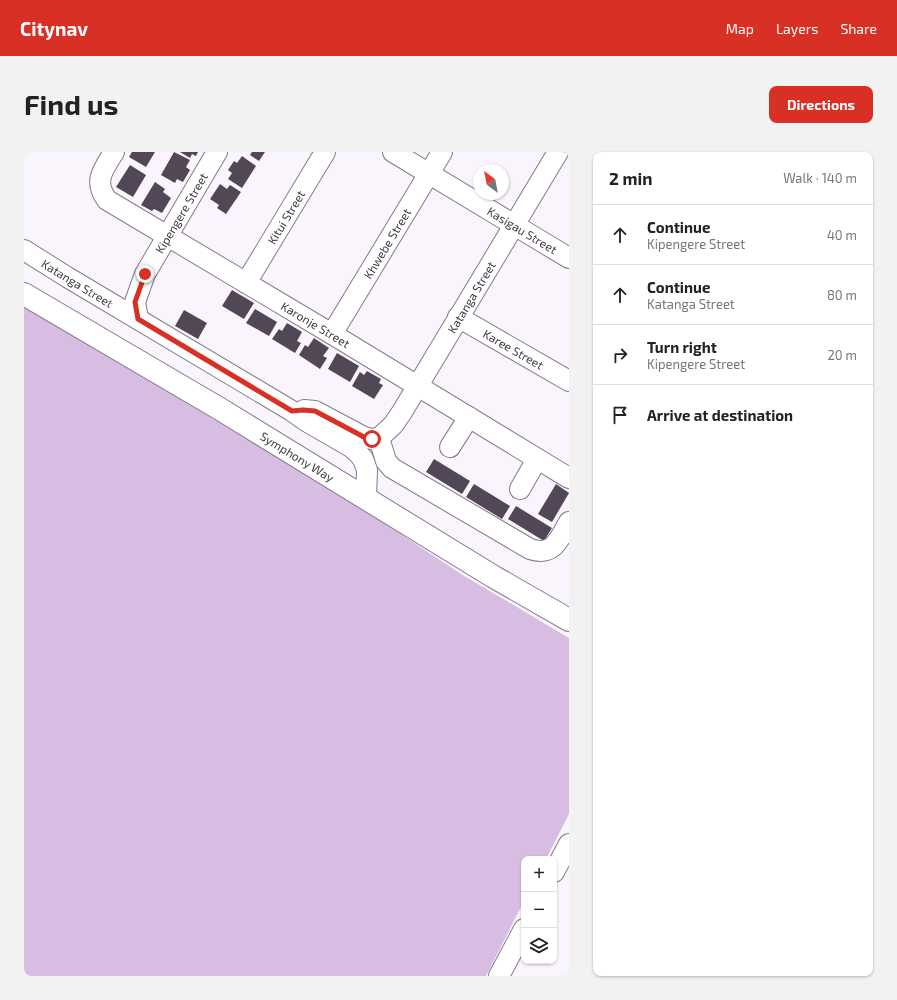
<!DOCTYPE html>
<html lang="en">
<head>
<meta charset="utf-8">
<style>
  body { margin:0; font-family:"Exo 2",sans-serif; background:#f2f2f2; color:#222 }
  .controls { position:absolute; right:12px; bottom:12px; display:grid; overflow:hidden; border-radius:8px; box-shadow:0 1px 3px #0004 }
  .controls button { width:36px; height:36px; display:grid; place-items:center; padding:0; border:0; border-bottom:1px solid #e0e0e0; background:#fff; color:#222; font:20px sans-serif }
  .compass { position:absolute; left:449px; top:12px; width:36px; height:36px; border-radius:50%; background:#fff; box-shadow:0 1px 3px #0004; rotate:328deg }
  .stop { position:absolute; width:12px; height:12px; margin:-9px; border:3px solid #d93025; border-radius:50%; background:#fff }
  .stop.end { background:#d93025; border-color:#fff; box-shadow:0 1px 4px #0008 }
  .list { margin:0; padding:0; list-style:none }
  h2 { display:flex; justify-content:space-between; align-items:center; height:52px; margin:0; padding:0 16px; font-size:17px }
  h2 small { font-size:13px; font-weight:400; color:#767676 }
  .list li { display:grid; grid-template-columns:26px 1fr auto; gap:12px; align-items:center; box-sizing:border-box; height:60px; padding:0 16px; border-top:1px solid #e0e0e0 }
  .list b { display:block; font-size:15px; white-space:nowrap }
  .list p { margin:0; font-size:13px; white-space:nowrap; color:#767676 }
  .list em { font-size:13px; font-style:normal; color:#767676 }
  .icon { flex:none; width:22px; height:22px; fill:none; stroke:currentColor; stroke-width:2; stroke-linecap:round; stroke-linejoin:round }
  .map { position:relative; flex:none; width:545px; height:824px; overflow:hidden; border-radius:8px }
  header { display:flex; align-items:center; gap:24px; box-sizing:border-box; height:56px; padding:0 20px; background:#d93025; color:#fff }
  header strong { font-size:19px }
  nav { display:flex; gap:22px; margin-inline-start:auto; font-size:14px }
  .intro { display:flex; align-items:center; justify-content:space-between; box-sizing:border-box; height:96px; padding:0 24px }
  h1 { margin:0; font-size:28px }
  .button { padding:10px 18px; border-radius:8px; background:#d93025; color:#fff; font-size:14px; font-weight:700 }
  main { display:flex; gap:24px; padding:0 24px }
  aside { flex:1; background:#fff; border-radius:8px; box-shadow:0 1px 3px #0004 }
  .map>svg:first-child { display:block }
  .green { fill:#d7bde2 }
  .building { fill:#524756 }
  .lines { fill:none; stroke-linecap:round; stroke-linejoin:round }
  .minor-casing { stroke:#847989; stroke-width:22 }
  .major-casing { stroke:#847989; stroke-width:24 }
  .minor { stroke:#fff; stroke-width:20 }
  .major { stroke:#fff; stroke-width:22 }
  .route { stroke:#d93025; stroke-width:5 }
  .labels { text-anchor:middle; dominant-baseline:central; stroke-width:4; stroke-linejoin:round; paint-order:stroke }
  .street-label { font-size:12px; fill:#3f3a41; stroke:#fff }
</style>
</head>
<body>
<header>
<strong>Citynav</strong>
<nav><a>Map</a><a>Layers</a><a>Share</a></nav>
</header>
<div class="intro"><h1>Find us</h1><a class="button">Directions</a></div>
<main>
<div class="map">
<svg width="545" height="824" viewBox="0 0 545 824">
  <rect width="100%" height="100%" fill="#faf5fd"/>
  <polygon class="green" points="0,153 327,349 437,422 545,486 545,662 522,707 500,707 500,749 462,824 0,824"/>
  <g class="building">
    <polygon points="108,0 131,0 122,15 105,5"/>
    <polygon points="150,0 166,8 162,15 166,18 159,30 153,27 151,31 137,23"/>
    <polygon points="156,0 174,0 172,4 168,2 166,6"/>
    <polygon points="228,0 241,0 235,9 226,3"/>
    <polygon points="218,4 232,14 218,36 204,27 208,21 204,18 210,9 213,11"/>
    <polygon points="106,13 122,23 109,45 92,35"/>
    <polygon points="131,30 141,37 139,40 147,46 138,61 130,57 128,59 117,53"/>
    <polygon points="196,32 203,37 206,33 217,40 202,62 193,56 195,53 186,47"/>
    <polygon points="208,138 230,151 220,167 198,154"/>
    <polygon points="231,157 253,170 245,184 222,171"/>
    <polygon points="160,158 183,171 174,187 151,174"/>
    <polygon points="263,171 278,180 273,189 277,191 271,201 248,187 255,177 258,179"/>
    <polygon points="290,186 305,196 299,204 303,206 296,217 275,203 281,193 284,195"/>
    <polygon points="313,201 335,214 326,230 304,217"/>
    <polygon points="343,219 357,227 355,231 359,233 350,247 328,234 336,220 340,223"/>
    <polygon points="410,307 446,329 438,342 402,320"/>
    <polygon points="450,332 486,354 478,367 442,345"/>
    <polygon points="532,332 545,341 528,370 514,362"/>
    <polygon points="492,354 528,376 520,389 484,367"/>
  </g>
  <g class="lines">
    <defs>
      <g id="minor">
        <path id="s1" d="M 90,0 C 79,18 69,29 83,48 L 308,182 L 545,326"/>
        <path id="s2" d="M 369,0 L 545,106"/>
        <path id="s3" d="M 0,98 L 43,125 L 268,259 L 282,269 L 327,295 L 334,301 L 339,307 L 343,318 L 342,345"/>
        <path id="s4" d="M 222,131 L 301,0"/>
        <path id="s5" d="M 434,165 L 545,229"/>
        <path id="s6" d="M 114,167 L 111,150 L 121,122 L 193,0"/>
        <path id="s7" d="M 308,182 L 418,0"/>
        <polyline points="280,258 291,259 340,285 348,287 355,286"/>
        <path id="s8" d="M 355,286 L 369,273 L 378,260 L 534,0"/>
        <path d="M 355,286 L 362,309 L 368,316 L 506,397 C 530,405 535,387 545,370"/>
        <polyline points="426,295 445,265"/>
        <polyline points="496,337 513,307"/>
        <polyline points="530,720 545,692"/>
        <polyline points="475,824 500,777"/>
      </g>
      <g id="major">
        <path id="s9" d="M 0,142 L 196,257 L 470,425 L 545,468"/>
      </g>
    </defs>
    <use href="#minor" class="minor-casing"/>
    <use href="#major" class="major-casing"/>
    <use href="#minor" class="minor"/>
    <use href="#major" class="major"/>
  </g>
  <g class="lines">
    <polyline class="route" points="121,122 111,150 114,167 268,259 279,258 291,259 340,285 348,287"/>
  </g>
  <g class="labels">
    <g class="street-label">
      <text stroke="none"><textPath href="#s6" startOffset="118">Kipengere Street</textPath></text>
      <text stroke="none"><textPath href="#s4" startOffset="77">Kitui Street</textPath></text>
      <text stroke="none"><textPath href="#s2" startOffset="151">Kasigau Street</textPath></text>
      <text stroke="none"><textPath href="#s7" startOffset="106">Khwebe Street</textPath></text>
      <text stroke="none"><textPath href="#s3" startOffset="63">Katanga Street</textPath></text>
      <text stroke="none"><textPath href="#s8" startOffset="169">Katanga Street</textPath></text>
      <text stroke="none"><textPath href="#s1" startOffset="296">Karonje Street</textPath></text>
      <text stroke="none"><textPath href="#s5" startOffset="64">Karee Street</textPath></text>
      <text stroke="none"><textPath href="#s9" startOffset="318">Symphony Way</textPath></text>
    </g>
  </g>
</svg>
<div class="controls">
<button>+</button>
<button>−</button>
<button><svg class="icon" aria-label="layers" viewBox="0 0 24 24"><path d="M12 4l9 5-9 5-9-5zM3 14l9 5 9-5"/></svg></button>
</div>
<svg class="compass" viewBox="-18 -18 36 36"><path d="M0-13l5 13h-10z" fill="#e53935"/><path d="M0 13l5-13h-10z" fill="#767676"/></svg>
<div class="stop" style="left:348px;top:287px"></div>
<div class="stop end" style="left:121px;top:122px"></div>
</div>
<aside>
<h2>2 min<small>Walk · 140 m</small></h2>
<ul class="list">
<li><svg class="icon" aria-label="ahead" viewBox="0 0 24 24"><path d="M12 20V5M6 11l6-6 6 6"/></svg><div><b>Continue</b><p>Kipengere Street</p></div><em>40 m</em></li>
<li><svg class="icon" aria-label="ahead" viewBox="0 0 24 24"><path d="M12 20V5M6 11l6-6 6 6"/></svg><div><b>Continue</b><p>Katanga Street</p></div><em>80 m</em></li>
<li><svg class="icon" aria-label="right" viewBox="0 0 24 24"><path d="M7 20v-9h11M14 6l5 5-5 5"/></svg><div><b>Turn right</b><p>Kipengere Street</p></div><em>20 m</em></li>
<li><svg class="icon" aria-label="arrive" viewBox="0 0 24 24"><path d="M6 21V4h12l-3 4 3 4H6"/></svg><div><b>Arrive at destination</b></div></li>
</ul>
</aside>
</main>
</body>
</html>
